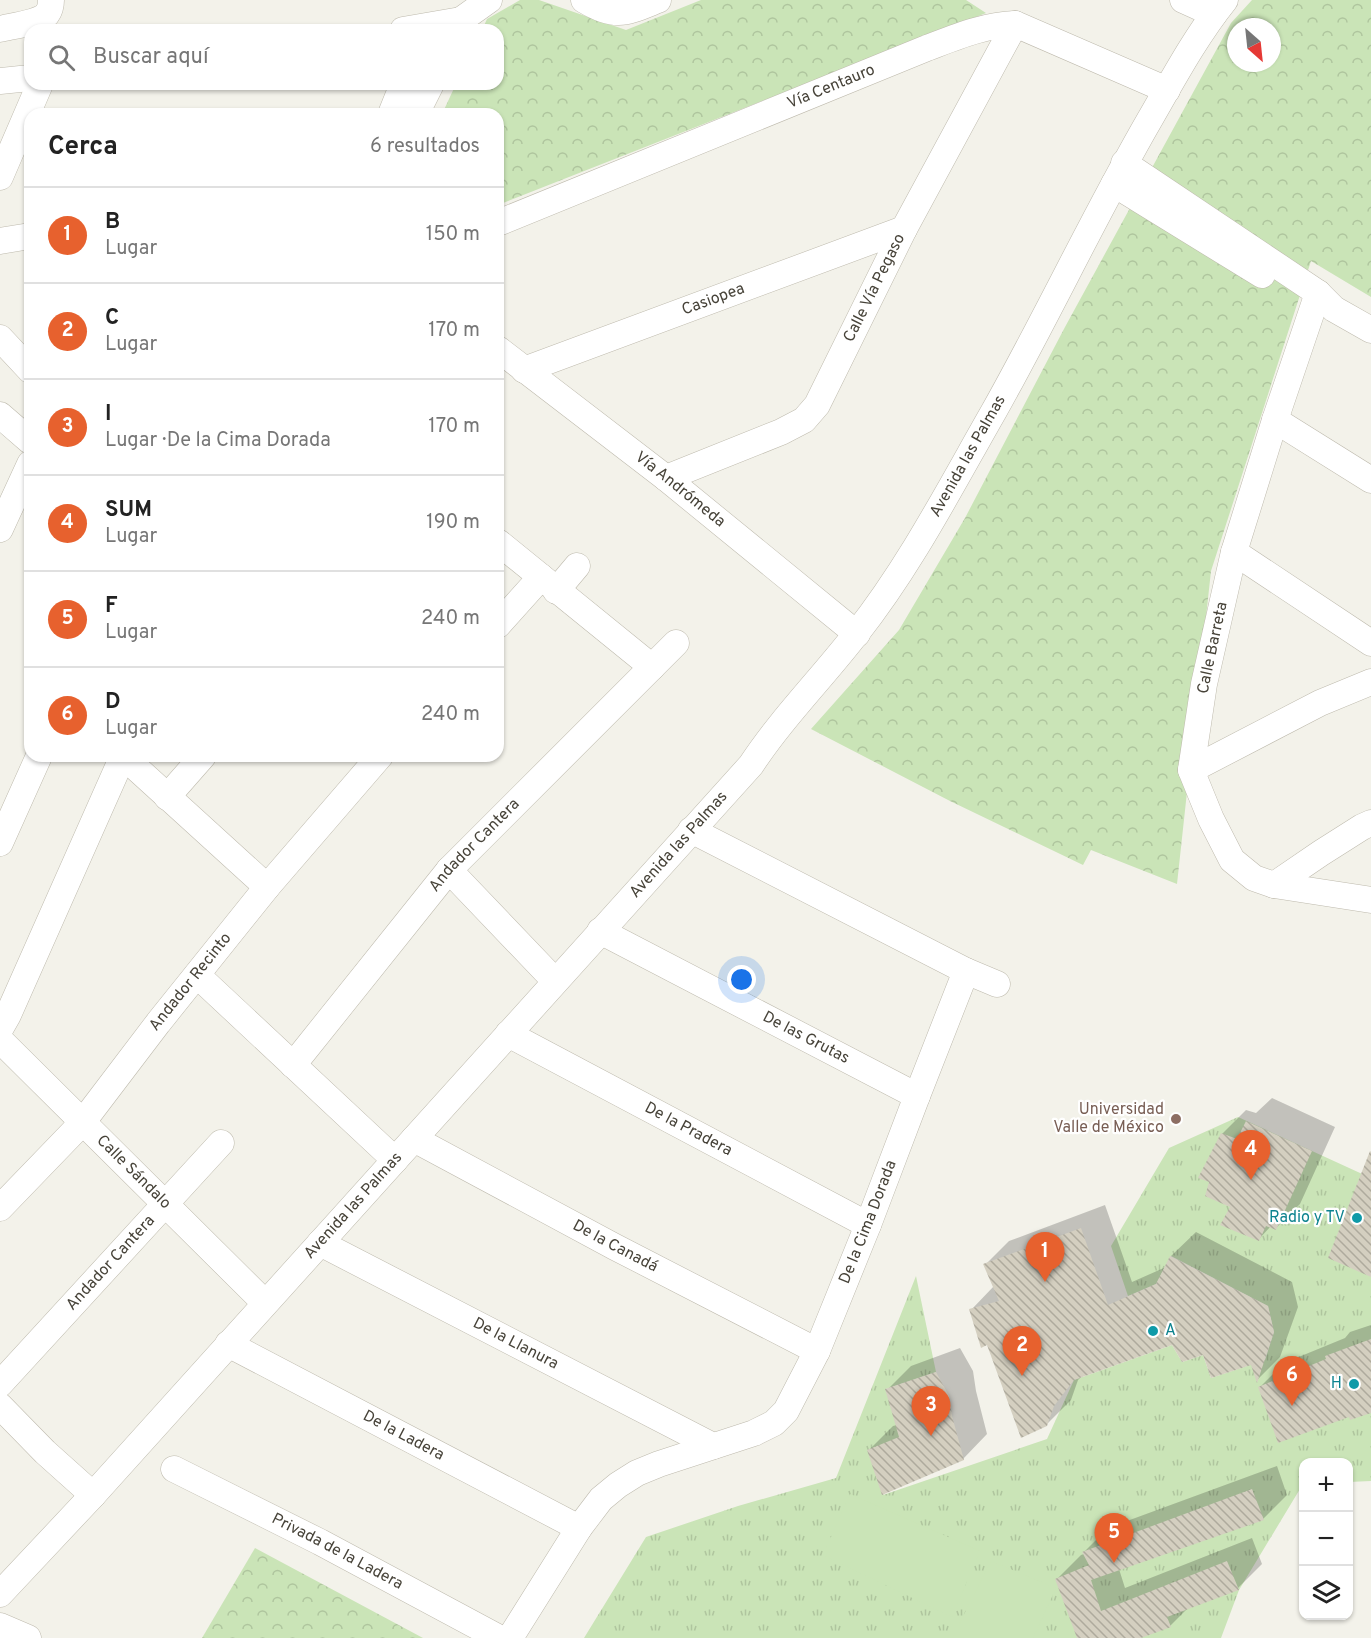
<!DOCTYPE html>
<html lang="es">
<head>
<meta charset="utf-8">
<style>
  body { margin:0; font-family:Overpass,sans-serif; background:#f2f2f2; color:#222 }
  .controls { position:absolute; right:18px; bottom:18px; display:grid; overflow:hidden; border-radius:12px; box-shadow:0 2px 4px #0004 }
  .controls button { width:54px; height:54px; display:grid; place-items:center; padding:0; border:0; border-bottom:2px solid #e0e0e0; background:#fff; color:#222; font:30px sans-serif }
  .compass { position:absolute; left:1227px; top:18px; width:54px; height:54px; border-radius:50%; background:#fff; box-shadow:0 2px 4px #0004; rotate:153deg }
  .you { position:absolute; left:742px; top:980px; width:21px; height:21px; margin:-15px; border:4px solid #fff; border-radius:50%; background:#1a73e8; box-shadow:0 0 0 9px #1a73e833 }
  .badge { display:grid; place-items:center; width:39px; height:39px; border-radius:50%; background:#e7612e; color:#fff; font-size:20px; font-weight:700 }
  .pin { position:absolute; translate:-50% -50px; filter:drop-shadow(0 2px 3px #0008) }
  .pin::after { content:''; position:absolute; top:32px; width:21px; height:18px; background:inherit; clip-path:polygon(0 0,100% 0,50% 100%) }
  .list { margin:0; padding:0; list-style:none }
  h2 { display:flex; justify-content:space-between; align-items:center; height:78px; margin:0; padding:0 24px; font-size:26px }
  h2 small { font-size:20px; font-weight:400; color:#767676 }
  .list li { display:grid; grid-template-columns:39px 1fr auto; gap:18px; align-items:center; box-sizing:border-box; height:96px; padding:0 24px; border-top:2px solid #e0e0e0 }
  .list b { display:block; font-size:22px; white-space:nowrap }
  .list p { margin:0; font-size:20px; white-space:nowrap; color:#767676 }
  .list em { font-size:20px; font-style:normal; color:#767676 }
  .icon { flex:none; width:33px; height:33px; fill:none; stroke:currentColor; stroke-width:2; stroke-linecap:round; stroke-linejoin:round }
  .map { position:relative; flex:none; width:1371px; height:1638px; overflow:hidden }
  .search { position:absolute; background:#fff; box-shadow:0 2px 4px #0004; left:24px; top:24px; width:480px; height:66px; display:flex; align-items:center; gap:15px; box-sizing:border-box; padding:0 21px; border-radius:18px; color:#767676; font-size:22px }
  .panel { position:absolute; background:#fff; box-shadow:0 2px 4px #0004; left:24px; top:108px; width:480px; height:654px; border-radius:18px }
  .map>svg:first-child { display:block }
  .grass { fill:url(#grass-tufts) }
  .park { fill:url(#park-crowns); fill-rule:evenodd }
  .garden { fill:#cae4b7 }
  .shadow { fill:#0003 }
  .building { fill:url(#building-back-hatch) }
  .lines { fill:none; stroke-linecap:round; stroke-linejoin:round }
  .minor-casing { stroke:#bebaad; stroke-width:27 }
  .minor { stroke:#fff; stroke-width:26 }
  .education-dot { fill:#8d6e63; stroke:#fff; stroke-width:2 }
  .culture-dot { fill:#0f9aa8; stroke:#fff; stroke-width:2 }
  .labels { text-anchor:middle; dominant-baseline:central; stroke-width:4.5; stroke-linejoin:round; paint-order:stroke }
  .street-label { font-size:16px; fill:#474339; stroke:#fff }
  .education-label { font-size:16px; fill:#785e54; stroke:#fff; text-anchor:end }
  .culture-label { font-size:16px; fill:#0d838f; stroke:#fff; text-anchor:end }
</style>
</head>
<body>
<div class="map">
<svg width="1371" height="1638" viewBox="0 0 1371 1638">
  <defs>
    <pattern id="grass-tufts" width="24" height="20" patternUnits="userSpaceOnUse" patternTransform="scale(1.5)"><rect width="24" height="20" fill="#cae4b7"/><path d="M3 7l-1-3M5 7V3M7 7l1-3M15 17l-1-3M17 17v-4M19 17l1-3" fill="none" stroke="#afc59e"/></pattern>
    <pattern id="park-crowns" width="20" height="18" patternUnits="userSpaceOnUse" patternTransform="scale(1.5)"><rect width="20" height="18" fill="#cae4b7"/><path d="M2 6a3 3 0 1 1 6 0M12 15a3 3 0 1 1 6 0" fill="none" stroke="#afc59e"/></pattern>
    <pattern id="building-back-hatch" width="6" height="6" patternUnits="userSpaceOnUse" patternTransform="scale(1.5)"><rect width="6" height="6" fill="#d4cfc0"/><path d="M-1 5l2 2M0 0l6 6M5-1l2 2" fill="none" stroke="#aeaa9d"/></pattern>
  </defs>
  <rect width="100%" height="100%" fill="#f3f2ea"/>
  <polygon class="grass" points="1238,1117 1371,1178 1371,1481 1349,1482 1348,1462 1304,1462 1303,1484 1239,1590 1221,1638 584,1638 646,1537 738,1506 836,1478 916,1276 936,1372 886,1389 940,1403 883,1495 1047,1439 1074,1380 1172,1345 1182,1362 1203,1355 1211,1378 1265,1360 1274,1332 1268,1306 1171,1256 1156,1284 1128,1296 1111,1246 1169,1148"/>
  <g class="park">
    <polygon points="520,0 539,0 626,30 701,0 966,0 986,13 498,205 498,114 442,114 456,84 498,84 498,30 482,30 487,19"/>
    <path d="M 1252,0 L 1371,0 L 1371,297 L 1311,261 L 1211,571 L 1177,884 L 1091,850 L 1083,865 L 950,801 L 811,729 L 899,630 L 965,518 L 1065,327 L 1231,23 ZM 1236,27 L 1272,27 L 1272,63 L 1236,63 Z"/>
    <polygon points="255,1548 423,1638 202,1638"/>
  </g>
  <g class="garden">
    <polygon points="850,1494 980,1551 952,1617 823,1555"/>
    <polygon points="991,1561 1056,1588 1033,1638 952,1638"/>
  </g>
  <g class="shadow">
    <polygon points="1272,1098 1335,1127 1300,1204 1276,1228 1271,1226 1259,1239 1232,1206 1222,1134 1246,1110 1256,1113"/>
    <polygon points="1105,1205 1132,1282 1166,1267 1171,1256 1196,1232 1292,1282 1298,1307 1280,1357 1257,1380 1251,1363 1204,1354 1173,1343 1082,1376 1078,1380 1071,1400 1046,1425 988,1343 971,1310 994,1286 985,1265 1009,1241"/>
    <polygon points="1371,1325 1371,1411 1350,1415 1260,1387 1284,1363 1345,1338 1350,1332"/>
    <polygon points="960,1348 973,1371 976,1391 987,1434 963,1459 869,1450 893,1426 897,1425 887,1390 911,1366"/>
    <polygon points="1277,1466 1287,1495 1263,1519 1119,1569 1125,1588 1252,1538 1262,1564 1238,1588 1188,1608 1170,1626 1136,1638 1079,1638 1057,1579 1081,1555 1084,1554 1084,1552 1108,1528"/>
  </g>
  <g class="building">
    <polygon points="1246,1121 1312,1151 1276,1230 1266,1226 1259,1241 1220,1225 1230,1207 1205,1196 1209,1182 1198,1178 1221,1133 1237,1139"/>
    <polygon points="1370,1151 1371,1152 1371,1277 1328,1258"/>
    <polygon points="1081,1228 1108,1305 1156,1284 1170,1256 1268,1306 1274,1332 1257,1383 1251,1365 1211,1378 1203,1355 1182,1362 1172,1345 1074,1380 1054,1406 1047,1426 1021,1438 987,1345 981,1348 969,1309 999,1301 983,1264"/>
    <polygon points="1371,1339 1371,1413 1350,1420 1349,1417 1278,1443 1258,1387 1326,1359 1325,1356"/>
    <polygon points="936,1372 949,1396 952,1416 964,1460 882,1495 867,1450 899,1437 885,1389"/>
    <polygon points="1252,1489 1264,1520 1091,1580 1101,1611 1227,1561 1239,1590 1167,1617 1171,1627 1141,1638 1077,1638 1055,1579 1089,1565 1082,1552"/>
  </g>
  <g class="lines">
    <defs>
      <g id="minor">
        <path d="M 584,0 C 616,19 625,13 658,0"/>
        <polyline points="1183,0 1214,14"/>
        <path d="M 0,29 C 12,26 39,23 47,14 C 50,10 51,5 51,0"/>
        <polyline points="403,30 461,20"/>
        <polyline points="456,30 461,20 489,0"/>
        <polyline points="0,81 30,78"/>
        <polyline points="391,114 403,84"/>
        <polyline points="416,114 431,84"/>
        <polyline points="1124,163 1318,293 1334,309 1371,330"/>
        <polyline points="0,177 40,84"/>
        <polyline points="1114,184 1262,275"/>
        <path id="s1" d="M 498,223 L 927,48 C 956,37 984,25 1015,24 L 1167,90"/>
        <polyline points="0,241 30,236"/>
        <polyline points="1318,293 1275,420 1234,552 1204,684 1191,770 1211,819 1232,860 1254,878 1274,885 1371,900"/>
        <polyline points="0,338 30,370"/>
        <path id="s2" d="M 498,349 L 666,478 L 857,634"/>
        <path id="s3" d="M 524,370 L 904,229"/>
        <polyline points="0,415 30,441"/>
        <polyline points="1275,420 1371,480"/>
        <path id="s4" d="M 666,478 L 781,432 L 804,420 L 817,405 L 904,229 L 1015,24"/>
        <polyline points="0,529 30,464"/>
        <polyline points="498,542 652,667"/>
        <polyline points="1234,552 1371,643"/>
        <polyline points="556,591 577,566"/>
        <polyline points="498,625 541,577"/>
        <polyline points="123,756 267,887"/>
        <polyline points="1191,770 1320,703 1371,682"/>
        <polyline points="167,797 203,756"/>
        <polyline points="691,830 966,971 997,984"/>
        <polyline points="0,843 39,756"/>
        <polyline points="449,870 555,981"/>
        <polyline points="1274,885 1321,853 1362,827 1371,823"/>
        <path id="s5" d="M 600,931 L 917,1096"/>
        <polyline points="197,975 395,1160"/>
        <polyline points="0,1029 8,1015 123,756"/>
        <path id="s6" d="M 508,1034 L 868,1225"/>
        <path id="s7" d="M 0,1040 L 265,1303"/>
        <path id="s8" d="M 293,1065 L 449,870 L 676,643"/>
        <path id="s9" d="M 414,1139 L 615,1247 L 817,1351"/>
        <path id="s10" d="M 0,1208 L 82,1123 L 158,1023 L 267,887 L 380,756"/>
        <path id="s11" d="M 320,1243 L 713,1446"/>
        <path id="s12" d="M 228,1344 L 579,1528"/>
        <path id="s13" d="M 0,1384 L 221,1143"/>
        <polyline points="0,1406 45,1452 93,1495"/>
        <path id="s14" d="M 174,1469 L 320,1542 L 499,1638"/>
        <path id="s15" d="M 0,1594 L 93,1495 L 751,765 C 782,718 822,678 856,634 C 910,566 951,486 994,411 C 1048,315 1095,214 1150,119 C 1173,79 1196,36 1225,0"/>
        <polyline points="0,1626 28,1638"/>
        <path id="s16" d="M 510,1638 L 579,1528 L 601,1499 L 618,1485 L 637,1473 L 659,1464 L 754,1433 L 774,1423 L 786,1411 L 817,1351 L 868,1225 L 917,1096 L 966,971"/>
      </g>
    </defs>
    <use href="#minor" class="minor-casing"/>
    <use href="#minor" class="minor"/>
  </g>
  <circle class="education-dot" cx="1176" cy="1119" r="6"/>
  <g class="culture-dot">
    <circle cx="1357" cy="1218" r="6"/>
    <circle cx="1153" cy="1331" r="6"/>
    <circle cx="1354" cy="1384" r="6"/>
  </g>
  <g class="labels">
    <g class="street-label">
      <text stroke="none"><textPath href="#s1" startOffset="360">Vía Centauro</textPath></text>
      <text stroke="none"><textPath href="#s4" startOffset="300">Calle Vía Pegaso</textPath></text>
      <text stroke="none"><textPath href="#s3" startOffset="202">Casiopea</textPath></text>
      <text stroke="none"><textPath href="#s15" startOffset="1497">Avenida las Palmas</textPath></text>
      <text stroke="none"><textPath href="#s2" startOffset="230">Vía Andrómeda</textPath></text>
      <text transform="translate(1213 648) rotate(-78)">Calle Barreta</text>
      <text stroke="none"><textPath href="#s15" startOffset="1011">Avenida las Palmas</textPath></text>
      <text stroke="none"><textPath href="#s8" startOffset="285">Andador Cantera</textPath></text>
      <text stroke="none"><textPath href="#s10" startOffset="296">Andador Recinto</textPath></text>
      <text stroke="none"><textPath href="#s5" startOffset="232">De las Grutas</textPath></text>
      <text stroke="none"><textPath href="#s6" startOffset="204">De la Pradera</textPath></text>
      <text stroke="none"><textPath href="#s7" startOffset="188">Calle Sándalo</textPath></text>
      <text stroke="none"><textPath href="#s15" startOffset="525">Avenida las Palmas</textPath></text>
      <text stroke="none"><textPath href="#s16" startOffset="580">De la Cima Dorada</textPath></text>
      <text stroke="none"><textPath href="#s9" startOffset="228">De la Canadá</textPath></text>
      <text stroke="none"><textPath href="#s13" startOffset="164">Andador Cantera</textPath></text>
      <text stroke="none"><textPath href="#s11" startOffset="220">De la Llanura</textPath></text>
      <text stroke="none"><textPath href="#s12" startOffset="198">De la Ladera</textPath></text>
      <text stroke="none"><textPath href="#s14" startOffset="183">Privada de la Ladera</textPath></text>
    </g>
    <g class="education-label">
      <text x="1164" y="1110">Universidad<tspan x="1164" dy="18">Valle de México</tspan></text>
    </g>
    <g class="culture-label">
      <text x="1345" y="1218">Radio y TV</text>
      <text x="1165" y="1331" text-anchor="start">A</text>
      <text x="1342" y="1384">H</text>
    </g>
  </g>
</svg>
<div class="controls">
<button>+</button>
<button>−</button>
<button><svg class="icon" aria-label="layers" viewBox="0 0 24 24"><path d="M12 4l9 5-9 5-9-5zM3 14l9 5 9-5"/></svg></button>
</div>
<svg class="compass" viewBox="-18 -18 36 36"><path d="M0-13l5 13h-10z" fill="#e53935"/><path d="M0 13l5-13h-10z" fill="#767676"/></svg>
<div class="you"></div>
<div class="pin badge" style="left:1045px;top:1282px">1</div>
<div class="pin badge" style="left:1022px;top:1376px">2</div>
<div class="pin badge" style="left:931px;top:1436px">3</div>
<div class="pin badge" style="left:1251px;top:1180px">4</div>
<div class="pin badge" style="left:1114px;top:1563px">5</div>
<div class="pin badge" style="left:1292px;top:1406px">6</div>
<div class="search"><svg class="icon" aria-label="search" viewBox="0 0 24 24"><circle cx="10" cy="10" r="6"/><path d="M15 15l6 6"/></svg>Buscar aquí</div>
<section class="panel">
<h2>Cerca<small>6 resultados</small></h2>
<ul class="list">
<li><span class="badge">1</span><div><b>B</b><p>Lugar</p></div><em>150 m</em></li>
<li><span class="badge">2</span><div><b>C</b><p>Lugar</p></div><em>170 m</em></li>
<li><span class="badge">3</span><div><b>I</b><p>Lugar · De la Cima Dorada</p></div><em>170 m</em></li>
<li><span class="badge">4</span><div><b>SUM</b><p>Lugar</p></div><em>190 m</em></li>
<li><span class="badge">5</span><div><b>F</b><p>Lugar</p></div><em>240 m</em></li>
<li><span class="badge">6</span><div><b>D</b><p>Lugar</p></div><em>240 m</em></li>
</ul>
</section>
</div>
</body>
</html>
